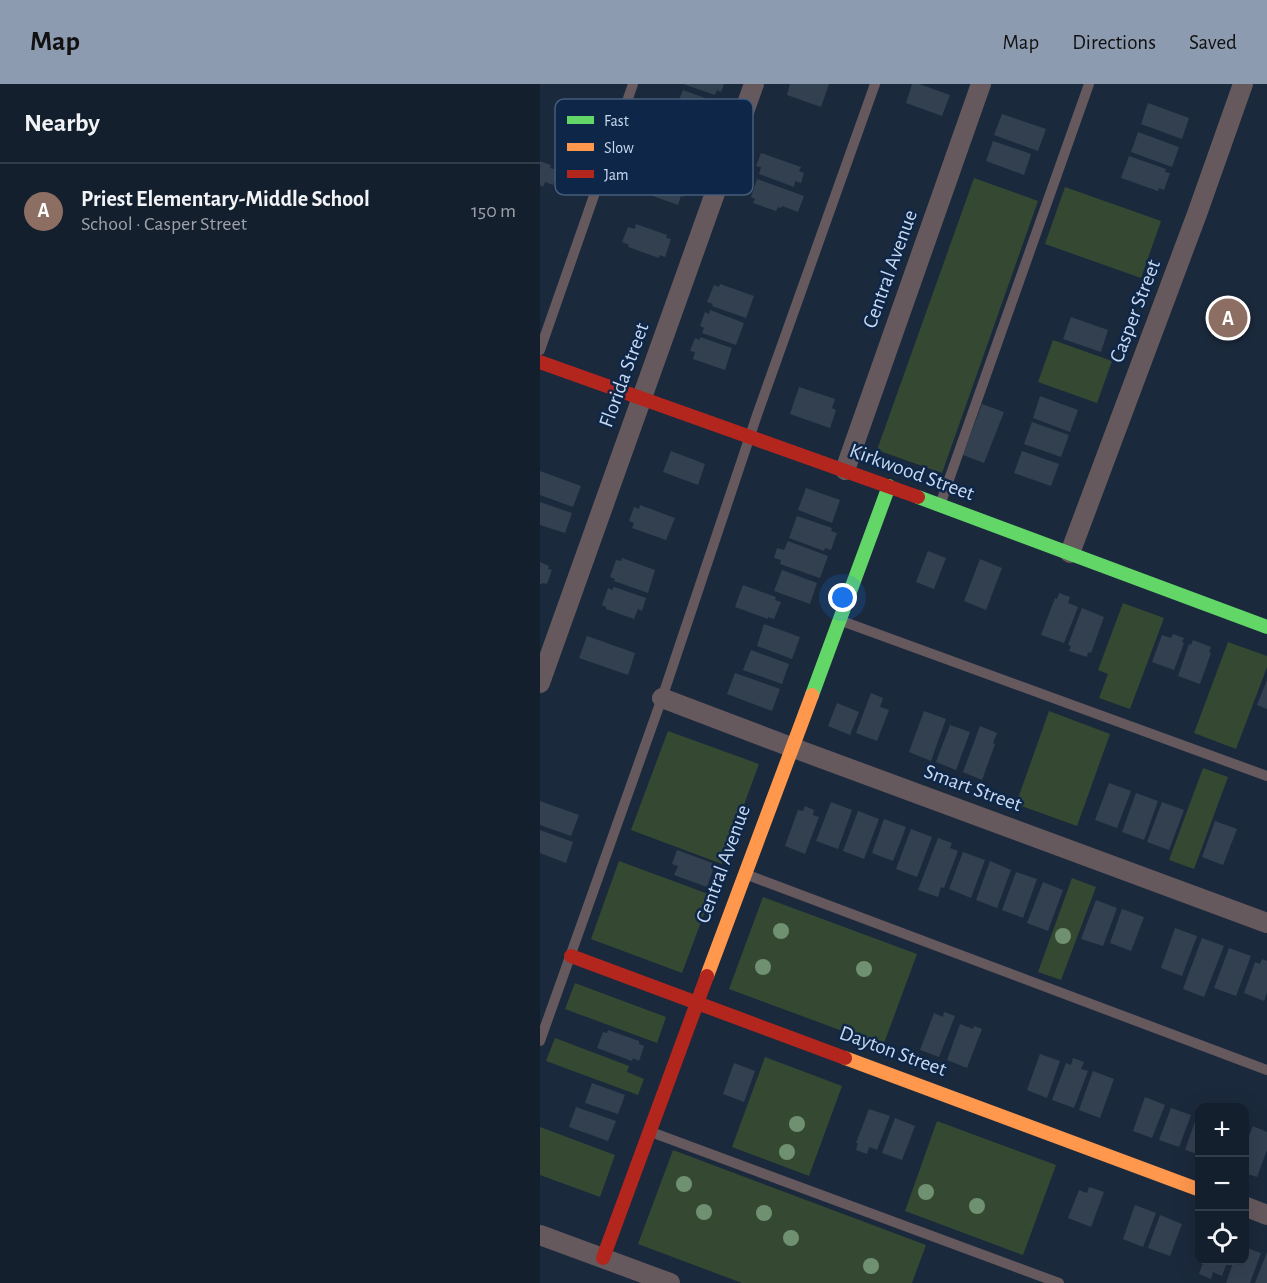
<!DOCTYPE html>
<html lang="en">
<head>
<meta charset="utf-8">
<style>
  body { margin:0; font-family:"Alegreya Sans",sans-serif; background:#1d2735; color:#f1f3f6 }
  .controls { position:absolute; right:18px; bottom:18px; display:grid; overflow:hidden; border-radius:12px; box-shadow:0 6px 24px #0002 }
  .controls button { width:54px; height:54px; display:grid; place-items:center; padding:0; border:0; border-bottom:2px solid #333d49; background:#141f2d; color:#f1f3f6; font:30px sans-serif }
  .you { position:absolute; left:303px; top:514px; width:21px; height:21px; margin:-15px; border:4px solid #fff; border-radius:50%; background:#1a73e8; box-shadow:0 0 0 9px #1a73e833 }
  .badge { display:grid; place-items:center; width:39px; height:39px; border-radius:50%; background:#8c9bb0; color:#fff; font-size:20px; font-weight:700 }
  .pin { position:absolute; translate:-50% -50%; border:3px solid #fff; box-shadow:0 2px 6px #0006 }
  .list { margin:0; padding:0; list-style:none }
  h2 { display:flex; justify-content:space-between; align-items:center; height:78px; margin:0; padding:0 24px; font-size:26px }
  h2 small { font-size:20px; font-weight:400; color:#9da2aa }
  .list li { display:grid; grid-template-columns:39px 1fr auto; gap:18px; align-items:center; box-sizing:border-box; height:96px; padding:0 24px; border-top:2px solid #333d49 }
  .list b { display:block; font-size:22px; white-space:nowrap }
  .list p { margin:0; font-size:20px; white-space:nowrap; color:#9da2aa }
  .list em { font-size:20px; font-style:normal; color:#9da2aa }
  .icon { flex:none; width:33px; height:33px; fill:none; stroke:currentColor; stroke-width:2; stroke-linecap:round; stroke-linejoin:round }
  .map { position:relative; flex:none; width:727px; height:1199px; overflow:hidden }
  header { display:flex; align-items:center; gap:36px; box-sizing:border-box; height:84px; padding:0 30px; background:#8c9bb0; color:#111 }
  header strong { font-size:28px }
  nav { display:flex; gap:33px; margin-inline-start:auto; font-size:21px }
  main { display:flex }
  aside { flex:1; background:#141f2d }
  .map>svg:first-child { display:block }
  .green { fill:#354932 }
  .building { fill:#334050 }
  .lines { fill:none; stroke-linecap:round; stroke-linejoin:round }
  .lane { stroke:#66595d; stroke-width:10 }
  .street { stroke:#66595d; stroke-width:20 }
  .fast { stroke:#63d668; stroke-width:14 }
  .slow { stroke:#ff974d; stroke-width:14 }
  .jam { stroke:#b3261e; stroke-width:14 }
  .tree { fill:#6f9171 }
  .labels { text-anchor:middle; dominant-baseline:central; stroke-width:5; stroke-linejoin:round; paint-order:stroke }
  .street-label { font-size:21px; fill:#c9d9ef; stroke:#0e2749 }
  .key { fill:#0e2749; stroke:#465c7b; stroke-width:1.5 }
  .key-label { font-size:16px; fill:#c9d9ef }
</style>
</head>
<body>
<header>
<strong>Map</strong>
<nav><a>Map</a><a>Directions</a><a>Saved</a></nav>
</header>
<main>
<aside>
<h2>Nearby<small></small></h2>
<ul class="list">
<li><span class="badge" style="background:#8d6e63">A</span><div><b>Priest Elementary‑Middle School</b><p>School · Casper Street</p></div><em>150 m</em></li>
</ul>
</aside>
<div class="map">
<svg width="727" height="1199" viewBox="0 0 727 1199">
  <rect width="100%" height="100%" fill="#1b293c"/>
  <g class="green">
    <polygon points="434,94 498,117 402,389 337,366"/>
    <polygon points="525,103 621,137 601,194 505,160"/>
    <polygon points="513,256 572,277 557,319 498,298"/>
    <polygon points="583,519 624,534 590,625 559,614 568,590 558,586"/>
    <polygon points="688,558 727,572 727,583 696,665 654,649"/>
    <polygon points="509,627 570,650 537,742 476,720"/>
    <polygon points="128,647 219,680 182,780 91,746"/>
    <polygon points="663,684 688,693 654,785 629,776"/>
    <polygon points="79,777 171,811 142,889 51,855"/>
    <polygon points="532,794 556,803 521,896 498,888"/>
    <polygon points="223,813 377,870 343,962 189,905"/>
    <polygon points="35,899 126,933 117,959 25,925"/>
    <polygon points="15,954 89,982 87,988 104,995 98,1011 6,977"/>
    <polygon points="225,973 302,1002 269,1092 192,1063"/>
    <polygon points="397,1037 516,1081 483,1171 365,1127"/>
    <polygon points="0,1043 75,1071 60,1113 0,1091"/>
    <polygon points="133,1066 386,1161 372,1199 202,1199 98,1160"/>
  </g>
  <g class="building">
    <polygon points="143,0 184,0 181,8 177,6 175,11"/>
    <polygon points="250,0 289,0 281,23 247,11"/>
    <polygon points="372,0 379,0 410,11 402,32 366,19"/>
    <polygon points="143,6 173,17 172,20 178,22 171,40 166,38 165,40 134,29"/>
    <polygon points="608,19 649,34 642,55 601,40"/>
    <polygon points="462,30 506,45 498,67 454,51"/>
    <polygon points="598,48 639,63 632,83 591,68"/>
    <polygon points="453,57 491,70 484,91 446,77"/>
    <polygon points="221,69 261,83 259,87 264,89 261,99 255,97 254,103 219,90 221,83 216,82"/>
    <polygon points="589,72 626,85 625,88 630,89 624,106 619,104 618,107 581,94"/>
    <polygon points="0,77 11,81 10,84 18,86 13,101 5,98 3,103 0,101"/>
    <polygon points="105,90 117,95 119,90 148,101 144,113 141,112 138,121 99,107"/>
    <polygon points="217,95 264,112 258,128 242,122 241,124 238,123 236,127 213,119 215,115 211,113"/>
    <polygon points="96,140 127,151 126,154 131,155 125,173 120,171 119,174 88,163 89,161 82,158 88,143 95,145"/>
    <polygon points="180,200 214,212 206,234 172,222 173,220 167,218 174,201 179,203"/>
    <polygon points="170,226 204,239 196,261 162,249 164,244 160,242 165,228 169,230"/>
    <polygon points="531,233 568,246 561,268 523,255"/>
    <polygon points="160,253 192,264 185,286 153,275 155,268 150,267 155,254 160,256"/>
    <polygon points="259,303 295,315 292,324 296,326 290,344 250,330"/>
    <polygon points="500,312 538,326 530,348 493,334"/>
    <polygon points="442,320 464,328 444,379 423,371"/>
    <polygon points="492,338 529,351 521,373 484,360"/>
    <polygon points="131,367 165,380 158,401 123,388"/>
    <polygon points="482,367 519,380 511,402 474,389"/>
    <polygon points="0,387 41,402 33,423 0,411"/>
    <polygon points="266,404 300,416 292,439 258,426"/>
    <polygon points="0,418 32,429 25,449 0,441"/>
    <polygon points="100,421 135,434 126,456 92,444 94,439 89,437 94,423 99,425"/>
    <polygon points="257,432 292,444 291,447 297,449 291,466 285,464 284,467 249,454"/>
    <polygon points="248,457 288,472 280,494 240,480 241,476 234,474 237,464 244,466"/>
    <polygon points="388,467 406,474 394,505 376,498"/>
    <polygon points="82,474 115,486 108,509 74,497 75,495 70,493 76,476 81,477"/>
    <polygon points="440,475 462,484 446,526 424,517"/>
    <polygon points="0,478 9,482 8,485 12,486 7,500 3,499 2,500 0,500"/>
    <polygon points="242,486 277,499 270,520 234,507"/>
    <polygon points="203,501 236,513 235,516 241,518 234,535 228,533 228,535 195,523"/>
    <polygon points="74,503 106,514 102,527 98,525 94,535 66,525 66,523 62,521 68,504 72,506"/>
    <polygon points="519,509 530,513 528,519 538,523 524,559 501,551 515,514 517,515"/>
    <polygon points="542,524 564,533 551,569 548,568 547,573 529,567 531,562 528,561"/>
    <polygon points="224,540 260,553 252,575 217,562"/>
    <polygon points="633,550 644,554 642,558 644,559 634,586 612,578 622,551 631,554"/>
    <polygon points="47,552 95,569 88,591 39,574"/>
    <polygon points="653,556 671,563 669,568 671,569 660,600 638,592 649,560 651,561"/>
    <polygon points="211,566 249,580 242,600 203,586"/>
    <polygon points="195,589 240,605 232,627 187,610"/>
    <polygon points="727,596 727,625 717,621"/>
    <polygon points="331,609 343,614 340,623 349,626 337,657 316,649"/>
    <polygon points="297,619 319,628 310,651 288,642"/>
    <polygon points="384,627 406,635 391,677 369,668"/>
    <polygon points="410,641 430,648 416,686 396,678"/>
    <polygon points="440,642 457,649 453,659 455,660 442,696 423,688"/>
    <polygon points="569,699 591,707 577,744 555,736"/>
    <polygon points="596,709 618,717 604,756 582,748"/>
    <polygon points="0,717 39,731 31,752 0,741"/>
    <polygon points="291,718 312,726 298,765 276,757"/>
    <polygon points="622,718 644,726 629,766 607,758"/>
    <polygon points="265,722 274,726 273,731 279,733 265,770 245,762 258,726 263,727"/>
    <polygon points="318,727 339,735 324,775 303,767"/>
    <polygon points="344,735 366,743 353,777 332,769"/>
    <polygon points="675,737 697,745 683,781 662,773"/>
    <polygon points="371,745 392,753 377,793 356,785"/>
    <polygon points="0,746 33,758 26,779 0,769"/>
    <polygon points="398,754 412,759 410,764 418,767 404,804 401,803 398,813 378,806"/>
    <polygon points="137,766 175,780 167,803 134,791 138,782 132,780"/>
    <polygon points="423,768 445,776 431,814 409,805"/>
    <polygon points="450,777 471,786 457,824 436,816"/>
    <polygon points="476,788 497,795 483,834 462,826"/>
    <polygon points="503,798 523,806 508,847 487,839"/>
    <polygon points="556,816 577,824 563,862 541,855"/>
    <polygon points="582,825 604,833 591,867 570,859"/>
    <polygon points="635,844 657,852 642,892 621,884"/>
    <polygon points="662,854 684,862 664,913 643,905"/>
    <polygon points="689,864 711,872 696,912 674,904"/>
    <polygon points="722,875 727,877 727,908 724,917 704,909 715,878 720,880"/>
    <polygon points="404,928 415,932 399,973 380,966 394,929 403,933"/>
    <polygon points="420,940 433,945 434,942 442,945 427,984 407,976"/>
    <polygon points="68,946 99,957 99,960 104,962 99,977 93,974 92,977 57,964 63,948 67,949"/>
    <polygon points="500,970 520,977 507,1014 487,1006"/>
    <polygon points="533,974 544,978 541,985 548,987 534,1024 512,1016 526,979 531,981"/>
    <polygon points="194,979 215,987 204,1018 183,1010"/>
    <polygon points="553,987 574,995 560,1034 539,1026"/>
    <polygon points="52,999 85,1011 78,1030 45,1019"/>
    <polygon points="605,1013 625,1021 612,1054 593,1047"/>
    <polygon points="36,1023 76,1037 68,1057 29,1043"/>
    <polygon points="631,1024 651,1031 639,1063 619,1056"/>
    <polygon points="329,1025 350,1032 337,1066 329,1063 327,1070 316,1066 318,1059 316,1059"/>
    <polygon points="659,1026 660,1026 660,1071 645,1066"/>
    <polygon points="355,1034 375,1042 362,1076 342,1069"/>
    <polygon points="713,1042 727,1048 727,1066 717,1093 704,1089 704,1065"/>
    <polygon points="549,1103 564,1108 551,1143 528,1134 539,1106 547,1109"/>
    <polygon points="595,1121 616,1129 603,1163 583,1155"/>
    <polygon points="620,1131 642,1140 630,1172 608,1164"/>
    <polygon points="704,1163 721,1169 710,1199 686,1199 694,1176 704,1176"/>
    <polygon points="727,1168 727,1199 715,1199"/>
    <polygon points="664,1176 688,1176 682,1192 673,1188 671,1195 659,1190"/>
  </g>
  <g class="lines">
    <g class="lane">
      <polyline points="0,266 93,0"/>
      <polyline points="400,421 549,0"/>
      <polyline points="299,536 727,692"/>
      <polyline points="205,790 727,986"/>
      <polyline points="0,957 122,614 217,331 335,0"/>
      <polyline points="111,1048 519,1199"/>
    </g>
    <g class="street">
      <polyline points="305,386 441,0"/>
      <polyline points="530,469 657,130 703,0"/>
      <polyline points="0,599 214,0"/>
      <polyline points="122,614 251,663 727,839"/>
      <polyline points="704,1122 727,1131"/>
      <polyline points="0,1151 130,1199"/>
    </g>
    <g class="fast">
      <polyline points="378,413 727,543"/>
      <polyline points="272,611 349,402"/>
    </g>
    <g class="slow">
      <polyline points="167,892 272,611"/>
      <polyline points="305,974 660,1106"/>
    </g>
    <g class="jam">
      <polyline points="0,278 378,413"/>
      <polyline points="31,872 305,974"/>
      <polyline points="63,1174 167,892"/>
    </g>
  </g>
  <g class="tree">
    <circle cx="241" cy="847" r="8"/>
    <circle cx="523" cy="852" r="8"/>
    <circle cx="223" cy="883" r="8"/>
    <circle cx="324" cy="885" r="8"/>
    <circle cx="257" cy="1040" r="8"/>
    <circle cx="247" cy="1068" r="8"/>
    <circle cx="144" cy="1100" r="8"/>
    <circle cx="386" cy="1108" r="8"/>
    <circle cx="437" cy="1122" r="8"/>
    <circle cx="164" cy="1128" r="8"/>
    <circle cx="224" cy="1129" r="8"/>
    <circle cx="251" cy="1154" r="8"/>
    <circle cx="331" cy="1182" r="8"/>
  </g>
  <g class="labels">
    <g class="street-label">
      <text transform="translate(350 185) rotate(-70)">Central Avenue</text>
      <text transform="translate(595 227) rotate(-69)">Casper Street</text>
      <text transform="translate(84 291) rotate(-70)">Florida Street</text>
      <text transform="translate(372 388) rotate(20)">Kirkwood Street</text>
      <text transform="translate(433 704) rotate(20)">Smart Street</text>
      <text transform="translate(183 780) rotate(-70)">Central Avenue</text>
      <text transform="translate(353 967) rotate(20)">Dayton Street</text>
    </g>
  </g>
  <rect x="15" y="15" width="198" height="96" rx="9" class="key"/>
  <rect x="27" y="32" width="27" height="8" fill="#63d668"/>
  <rect x="27" y="59" width="27" height="8" fill="#ff974d"/>
  <rect x="27" y="86" width="27" height="8" fill="#b3261e"/>
  <g class="key-label">
    <text x="64" y="42">Fast</text>
    <text x="64" y="69">Slow</text>
    <text x="64" y="96">Jam</text>
  </g>
</svg>
<div class="controls">
<button>+</button>
<button>−</button>
<button><svg class="icon" aria-label="locate" viewBox="0 0 24 24"><circle cx="12" cy="12" r="6"/><path d="M12 2v4M12 18v4M2 12h4M18 12h4"/></svg></button>
</div>
<div class="you"></div>
<div class="pin badge" style="left:688px;top:234px;background:#8d6e63">A</div>
</div>
</main>
</body>
</html>
